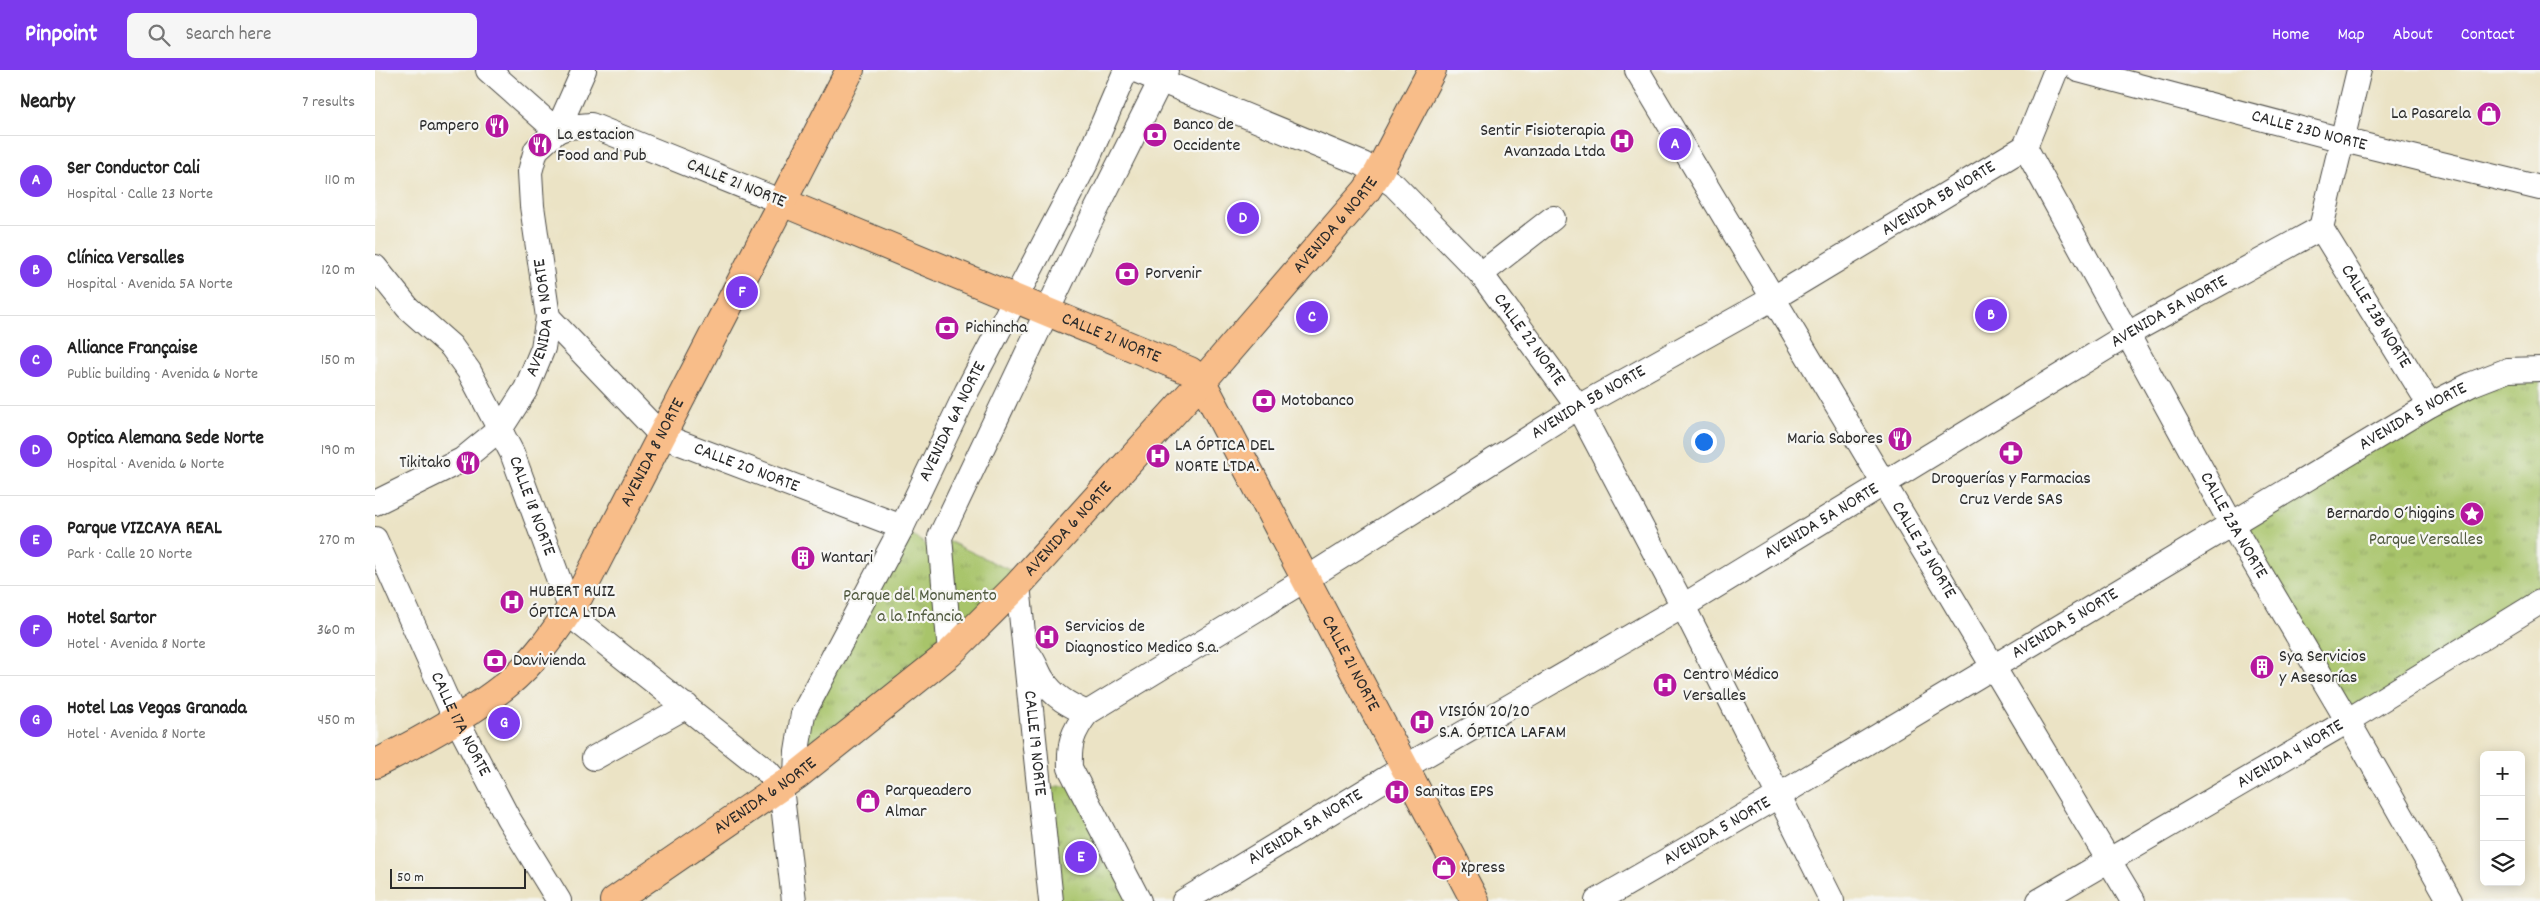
<!DOCTYPE html>
<html lang="en">
<head>
<meta charset="utf-8">
<style>
  body { margin:0; font-family:Dekko,sans-serif; background:#f6f6f6; color:#222 }
  .controls { position:absolute; right:15px; bottom:15px; display:grid; overflow:hidden; border-radius:8px; box-shadow:0 2px 12px #0003 }
  .controls button { width:45px; height:45px; display:grid; place-items:center; padding:0; border:0; border-bottom:1px solid #e0e0e0; background:#fff; color:#222; font:25px sans-serif }
  .scale { position:absolute; left:15px; bottom:12px; width:136px; box-sizing:border-box; padding-left:5px; border:2px solid #2b2b2b; border-top:0; font-size:14px; line-height:18px; white-space:nowrap; color:#2b2b2b; -webkit-text-stroke:4px #f6f6f2; paint-order:stroke }
  .you { position:absolute; left:1328px; top:371px; width:18px; height:18px; margin:-12px; border:4px solid #fff; border-radius:50%; background:#1a73e8; box-shadow:0 0 0 8px #1a73e833 }
  .badge { display:grid; place-items:center; width:32px; height:32px; border-radius:50%; background:#7c3aed; color:#fff; font-size:16px; font-weight:700 }
  .pin { position:absolute; translate:-50% -50%; border:2px solid #fff; box-shadow:0 1px 5px #0006 }
  .list { margin:0; padding:0; list-style:none }
  h2 { display:flex; justify-content:space-between; align-items:center; height:65px; margin:0; padding:0 20px; font-size:21px }
  h2 small { font-size:16px; font-weight:400; color:#767676 }
  .list li { display:grid; grid-template-columns:32px 1fr auto; gap:15px; align-items:center; box-sizing:border-box; height:90px; padding:0 20px; border-top:1px solid #e0e0e0 }
  .list b { display:block; font-size:19px; white-space:nowrap }
  .list p { margin:0; font-size:16px; white-space:nowrap; color:#767676 }
  .list em { font-size:16px; font-style:normal; color:#767676 }
  .icon { flex:none; width:28px; height:28px; fill:none; stroke:currentColor; stroke-width:2; stroke-linecap:round; stroke-linejoin:round }
  .map { position:relative; flex:none; width:2165px; height:831px; overflow:hidden }
  header { display:flex; align-items:center; gap:30px; box-sizing:border-box; height:70px; padding:0 25px; background:#7c3aed; color:#fff }
  header strong { font-size:24px }
  nav { display:flex; gap:28px; margin-inline-start:auto; font-size:18px }
  .search { width:350px; height:45px; background:#f6f6f6; display:flex; align-items:center; gap:12px; box-sizing:border-box; padding:0 18px; border-radius:8px; color:#767676; font-size:19px }
  main { display:flex }
  aside { flex:1; background:#fff }
  .map>svg:first-child { display:block }
  .park { fill:url(#park-tufts); stroke:#6a784a }
  .lines { fill:none; stroke-linecap:round; stroke-linejoin:round }
  .minor-casing { stroke:#484742; stroke-width:26 }
  .major-casing { stroke:#484742; stroke-width:30 }
  .minor { stroke:#fff; stroke-width:24 }
  .major { stroke:#f8bd89; stroke-width:28 }
  .labels { text-anchor:middle; dominant-baseline:central; stroke-width:4.5; stroke-linejoin:round; paint-order:stroke }
  .poi-label { font-size:18px; fill:#2b2b2b; stroke:#f6f6f2; text-anchor:start }
  .street-label { font-size:18px; fill:#2b2b2b; stroke:#f6f6f2 }
  .park-label { font-size:18px; fill:#50593e; stroke:#f6f6f2 }
</style>
</head>
<body>
<header>
<strong>Pinpoint</strong>
<div class="search"><svg class="icon" aria-label="search" viewBox="0 0 24 24"><circle cx="10" cy="10" r="6"/><path d="M15 15l6 6"/></svg>Search here</div>
<nav><a>Home</a><a>Map</a><a>About</a><a>Contact</a></nav>
</header>
<main>
<aside>
<h2>Nearby<small>7 results</small></h2>
<ul class="list">
<li><span class="badge">A</span><div><b>Ser Conductor Cali</b><p>Hospital · Calle 23 Norte</p></div><em>110 m</em></li>
<li><span class="badge">B</span><div><b>Clínica Versalles</b><p>Hospital · Avenida 5A Norte</p></div><em>120 m</em></li>
<li><span class="badge">C</span><div><b>Alliance Française</b><p>Public building · Avenida 6 Norte</p></div><em>150 m</em></li>
<li><span class="badge">D</span><div><b>Optica Alemana Sede Norte</b><p>Hospital · Avenida 6 Norte</p></div><em>190 m</em></li>
<li><span class="badge">E</span><div><b>Parque VIZCAYA REAL</b><p>Park · Calle 20 Norte</p></div><em>270 m</em></li>
<li><span class="badge">F</span><div><b>Hotel Sartor</b><p>Hotel · Avenida 8 Norte</p></div><em>360 m</em></li>
<li><span class="badge">G</span><div><b>Hotel Las Vegas Granada</b><p>Hotel · Avenida 8 Norte</p></div><em>450 m</em></li>
</ul>
</aside>
<div class="map">
<svg width="2165" height="831" viewBox="0 0 2165 831">
  <defs>
    <pattern id="park-tufts" width="24" height="20" patternUnits="userSpaceOnUse" patternTransform="scale(1.25)"><rect width="24" height="20" fill="#a8c46a"/><path d="M3 7l-1-3M5 7V3M7 7l1-3M15 17l-1-3M17 17v-4M19 17l1-3" fill="none" stroke="#899f57"/></pattern>
  </defs>
  <rect width="100%" height="100%" fill="#f6f6f2"/>
  <filter id="ink" filterUnits="userSpaceOnUse"><feTurbulence type="fractalNoise" baseFrequency=".02" numOctaves="2"/><feDisplacementMap in="SourceGraphic" scale="10" xChannelSelector="R" yChannelSelector="G"/><feConvolveMatrix kernelMatrix="1 2 1 2 8 2 1 2 1" color-interpolation-filters="sRGB"/></filter>
  <filter id="wash" filterUnits="userSpaceOnUse"><feTurbulence type="fractalNoise" baseFrequency=".0096" numOctaves="4" result="noise"/><feDisplacementMap in="SourceGraphic" scale="20" xChannelSelector="R" yChannelSelector="G"/><feGaussianBlur stdDeviation="1.12" result="paint"/><feColorMatrix in="noise" values="0 0 0 0 0 0 0 0 0 0 0 0 0 0 0 0 0 1.4 0 .05"/><feComposite in="paint" operator="in"/></filter>
  <g filter="url(#wash)">
    <rect width="100%" height="100%" fill="#ebe3c5"/>
    <g class="park">
      <polygon points="2165,299 2165,532 1972,650 1857,455 2055,335"/>
      <polygon points="527,457 566,486 565,467 649,507 441,691 422,681"/>
      <polygon points="683,716 695,716 764,831 676,831 675,719"/>
    </g>
  </g>
  <g filter="url(#ink)">
    <g class="lines">
      <defs>
        <g id="minor">
          <polyline points="113,0 182,61"/>
          <path id="s1" d="M 760,0 L 988,94 L 1019,115 L 1106,204 L 1203,337 L 1308,536 L 1457,831"/>
          <path id="s2" d="M 1262,0 L 1758,831"/>
          <path id="s3" d="M 1703,0 L 1968,70 L 2165,118"/>
          <polyline points="182,61 193,57 216,55 407,132"/>
          <path id="s4" d="M 1650,77 L 1857,455 L 1981,665 L 2075,831"/>
          <path id="s5" d="M 1946,158 L 2055,335"/>
          <path id="s6" d="M 0,197 L 33,238 L 76,276 L 94,301 L 137,383 L 188,521 L 205,553 L 393,702 L 406,717 L 419,831"/>
          <polyline points="1106,204 1178,148"/>
          <path id="s7" d="M 173,247 L 287,366 L 527,457"/>
          <path id="s8" d="M 0,433 L 87,390 L 126,358 L 151,319 L 168,278 L 173,247 L 157,136 L 155,102 L 161,80 L 182,61 L 209,0"/>
          <path id="s9" d="M 0,469 L 76,639 L 133,748 L 184,831"/>
          <path id="s10" d="M 643,515 L 676,831"/>
          <polyline points="575,583 565,467 706,170 791,0"/>
          <path d="M 655,586 C 661,594 663,603 668,610 C 679,627 694,635 712,643"/>
          <polyline points="219,688 312,636"/>
          <path id="s11" d="M 421,706 L 422,681 L 428,644 L 527,457 L 592,321 L 711,93 L 751,0"/>
          <path id="s12" d="M 764,831 L 695,698 C 694,673 697,663 712,643 L 931,509 L 1203,337 L 1397,229 L 1650,77 L 1681,0"/>
          <path id="s13" d="M 809,831 L 1030,697 L 1308,536 L 1767,256 L 1946,158 L 1984,0"/>
          <path id="s14" d="M 1222,831 L 1403,726 L 2055,335 L 2097,314 L 2133,300 L 2165,299"/>
          <path id="s15" d="M 1664,831 L 1959,659 L 2165,532"/>
        </g>
        <g id="major">
          <path id="s16" d="M 407,132 L 815,301 L 827,312 L 1100,831"/>
          <path id="s17" d="M 0,694 C 42,673 95,644 131,615 C 161,591 183,557 204,526 L 475,0"/>
          <path id="s18" d="M 239,831 L 421,706 L 575,583 L 643,515 L 836,301 L 991,121 L 1003,103 L 1057,0"/>
        </g>
      </defs>
      <use href="#minor" class="minor-casing"/>
      <use href="#major" class="major-casing"/>
      <use href="#minor" class="minor"/>
      <use href="#major" class="major"/>
    </g>
  </g>
  <defs>
    <symbol id="shop-disc" viewBox="-11 -11 22 22"><circle r="9.5" fill="#b5179e" stroke="#f6f6f2"/><path d="M-5-2.5h2.3a2.7 3.5 0 0 1 5.4 0H5L5.5 6h-11ZM-1.5-2.5h3a1.5 2.3 0 0 0-3 0Z" fill="#fff"/></symbol>
    <symbol id="restaurant-disc" viewBox="-11 -11 22 22"><circle r="9.5" fill="#b5179e" stroke="#f6f6f2"/><path d="M-5-6h1v4h1v-4h1v4h1v-4h1v5L-1.5 .5V6h-2V.5L-5-1ZM5-6V6H3V1.5H1.5Q1.5-4 5-6Z" fill="#fff"/></symbol>
    <symbol id="bank-disc" viewBox="-11 -11 22 22"><circle r="9.5" fill="#b5179e" stroke="#f6f6f2"/><path d="M-6-4H6V4H-6ZM0-2.3a2.3 2.3 0 1 0 0 4.6a2.3 2.3 0 1 0 0-4.6Z" fill="#fff"/></symbol>
    <symbol id="hospital-disc" viewBox="-11 -11 22 22"><circle r="9.5" fill="#b5179e" stroke="#f6f6f2"/><path d="M-5-5h3v3.5h4V-5h3V5h-3V1.5h-4V5h-3Z" fill="#fff"/></symbol>
    <symbol id="pharmacy-disc" viewBox="-11 -11 22 22"><circle r="9.5" fill="#b5179e" stroke="#f6f6f2"/><path d="M-2-6h4v4h4v4h-4v4h-4v-4h-4v-4h4Z" fill="#fff"/></symbol>
    <symbol id="sight-disc" viewBox="-11 -11 22 22"><circle r="9.5" fill="#b5179e" stroke="#f6f6f2"/><path d="M0-6L1.8-2.2L6-1.7L2.9 1.2L3.7 5.4L0 3.3L-3.7 5.4L-2.9 1.2L-6-1.7L-1.8-2.2Z" fill="#fff"/></symbol>
    <symbol id="building-disc" viewBox="-11 -11 22 22"><circle r="9.5" fill="#b5179e" stroke="#f6f6f2"/><path d="M-4-6H4V6H1V3H-1V6H-4ZM-2.5-4.3h1.7v1.8h-1.7ZM.8-4.3h1.7v1.8H.8ZM-2.5-1h1.7V.8h-1.7ZM.8-1h1.7V.8H.8Z" fill="#fff"/></symbol>
  </defs>
  <g fill-rule="evenodd">
    <use href="#shop-disc" x="2100" y="30" width="28" height="28"/>
    <use href="#restaurant-disc" x="108" y="42" width="28" height="28"/>
    <use href="#bank-disc" x="766" y="51" width="28" height="28"/>
    <use href="#hospital-disc" x="1233" y="57" width="28" height="28"/>
    <use href="#restaurant-disc" x="151" y="61" width="28" height="28"/>
    <use href="#bank-disc" x="738" y="190" width="28" height="28"/>
    <use href="#bank-disc" x="558" y="244" width="28" height="28"/>
    <use href="#bank-disc" x="875" y="317" width="28" height="28"/>
    <use href="#restaurant-disc" x="1511" y="355" width="28" height="28"/>
    <use href="#pharmacy-disc" x="1622" y="369" width="28" height="28"/>
    <use href="#hospital-disc" x="769" y="372" width="28" height="28"/>
    <use href="#restaurant-disc" x="79" y="379" width="28" height="28"/>
    <use href="#sight-disc" x="2083" y="430" width="28" height="28"/>
    <use href="#building-disc" x="414" y="474" width="28" height="28"/>
    <use href="#hospital-disc" x="123" y="518" width="28" height="28"/>
    <use href="#hospital-disc" x="658" y="553" width="28" height="28"/>
    <use href="#bank-disc" x="106" y="577" width="28" height="28"/>
    <use href="#building-disc" x="1873" y="583" width="28" height="28"/>
    <use href="#hospital-disc" x="1276" y="601" width="28" height="28"/>
    <use href="#hospital-disc" x="1033" y="638" width="28" height="28"/>
    <use href="#hospital-disc" x="1008" y="708" width="28" height="28"/>
    <use href="#shop-disc" x="479" y="717" width="28" height="28"/>
    <use href="#shop-disc" x="1055" y="784" width="28" height="28"/>
  </g>
  <g class="labels">
    <g class="poi-label">
      <text x="2096" y="44" text-anchor="end">La Pasarela</text>
      <text x="798" y="55">Banco de<tspan x="798" dy="21">Occidente</tspan></text>
      <text x="104" y="56" text-anchor="end">Pampero</text>
      <text x="1230" y="61" text-anchor="end">Sentir Fisioterapia<tspan x="1230" dy="21">Avanzada Ltda</tspan></text>
      <text x="182" y="65">La estacion<tspan x="182" dy="21">Food and Pub</tspan></text>
      <text x="770" y="204">Porvenir</text>
      <text x="590" y="258">Pichincha</text>
      <text x="906" y="331">Motobanco</text>
      <text x="1508" y="369" text-anchor="end">Maria Sabores</text>
      <text x="800" y="376">LA ÓPTICA DEL<tspan x="800" dy="21">NORTE LTDA.</tspan></text>
      <text x="76" y="393" text-anchor="end">Tikitako</text>
      <text x="1636" y="409" text-anchor="middle">Droguerías y Farmacias<tspan x="1636" dy="21">Cruz Verde SAS</tspan></text>
      <text x="2080" y="444" text-anchor="end">Bernardo O´higgins</text>
      <text x="446" y="488">Wantari</text>
      <text x="154" y="522">HUBERT RUIZ<tspan x="154" dy="21">ÓPTICA LTDA</tspan></text>
      <text x="690" y="557">Servicios de<tspan x="690" dy="21">Diagnostico Medico S.a.</tspan></text>
      <text x="1904" y="587">Sya Servicios<tspan x="1904" dy="21">y Asesorías</tspan></text>
      <text x="138" y="591">Davivienda</text>
      <text x="1308" y="605">Centro Médico<tspan x="1308" dy="21">Versalles</tspan></text>
      <text x="1064" y="642">VISIÓN 20/20<tspan x="1064" dy="21">S.A. ÓPTICA LAFAM</tspan></text>
      <text x="510" y="721">Parqueadero<tspan x="510" dy="21">Almar</tspan></text>
      <text x="1040" y="722">Sanitas EPS</text>
      <text x="1086" y="798">Xpress</text>
    </g>
    <g class="street-label">
      <text stroke="none"><textPath href="#s3" startOffset="239">CALLE 23D NORTE</textPath></text>
      <text transform="translate(361 114) rotate(22)">CALLE 21 NORTE</text>
      <text stroke="none"><textPath href="#s12" startOffset="1204">AVENIDA 5B NORTE</textPath></text>
      <text stroke="none"><textPath href="#s18" startOffset="994">AVENIDA 6 NORTE</textPath></text>
      <text stroke="none"><textPath href="#s13" startOffset="1148">AVENIDA 5A NORTE</textPath></text>
      <text stroke="none"><textPath href="#s5" startOffset="104">CALLE 23B NORTE</textPath></text>
      <text stroke="none"><textPath href="#s8" startOffset="268">AVENIDA 9 NORTE</textPath></text>
      <text stroke="none"><textPath href="#s16" startOffset="356">CALLE 21 NORTE</textPath></text>
      <text stroke="none"><textPath href="#s1" startOffset="490">CALLE 22 NORTE</textPath></text>
      <text stroke="none"><textPath href="#s12" startOffset="799">AVENIDA 5B NORTE</textPath></text>
      <text stroke="none"><textPath href="#s14" startOffset="949">AVENIDA 5 NORTE</textPath></text>
      <text stroke="none"><textPath href="#s11" startOffset="391">AVENIDA 6A NORTE</textPath></text>
      <text stroke="none"><textPath href="#s17" startOffset="430">AVENIDA 8 NORTE</textPath></text>
      <text stroke="none"><textPath href="#s7" startOffset="255">CALLE 20 NORTE</textPath></text>
      <text stroke="none"><textPath href="#s6" startOffset="290">CALLE 18 NORTE</textPath></text>
      <text stroke="none"><textPath href="#s13" startOffset="742">AVENIDA 5A NORTE</textPath></text>
      <text stroke="none"><textPath href="#s4" startOffset="432">CALLE 23A NORTE</textPath></text>
      <text stroke="none"><textPath href="#s18" startOffset="589">AVENIDA 6 NORTE</textPath></text>
      <text stroke="none"><textPath href="#s2" startOffset="559">CALLE 23 NORTE</textPath></text>
      <text stroke="none"><textPath href="#s14" startOffset="544">AVENIDA 5 NORTE</textPath></text>
      <text stroke="none"><textPath href="#s16" startOffset="776">CALLE 21 NORTE</textPath></text>
      <text stroke="none"><textPath href="#s9" startOffset="204">CALLE 17A NORTE</textPath></text>
      <text stroke="none"><textPath href="#s10" startOffset="159">CALLE 19 NORTE</textPath></text>
      <text stroke="none"><textPath href="#s15" startOffset="291">AVENIDA 4 NORTE</textPath></text>
      <text stroke="none"><textPath href="#s18" startOffset="184">AVENIDA 6 NORTE</textPath></text>
      <text stroke="none"><textPath href="#s13" startOffset="142">AVENIDA 5A NORTE</textPath></text>
      <text stroke="none"><textPath href="#s14" startOffset="139">AVENIDA 5 NORTE</textPath></text>
    </g>
    <g class="park-label">
      <text x="2051" y="470">Parque Versalles</text>
      <text x="545" y="526">Parque del Monumento<tspan x="545" dy="21">a la Infancia</tspan></text>
    </g>
  </g>
</svg>
<div class="controls">
<button>+</button>
<button>−</button>
<button><svg class="icon" aria-label="layers" viewBox="0 0 24 24"><path d="M12 4l9 5-9 5-9-5zM3 14l9 5 9-5"/></svg></button>
</div>
<div class="scale">50 m</div>
<div class="you"></div>
<div class="pin badge" style="left:1300px;top:74px">A</div>
<div class="pin badge" style="left:1616px;top:245px">B</div>
<div class="pin badge" style="left:937px;top:247px">C</div>
<div class="pin badge" style="left:868px;top:148px">D</div>
<div class="pin badge" style="left:706px;top:787px">E</div>
<div class="pin badge" style="left:367px;top:222px">F</div>
<div class="pin badge" style="left:129px;top:653px">G</div>
</div>
</main>
</body>
</html>
